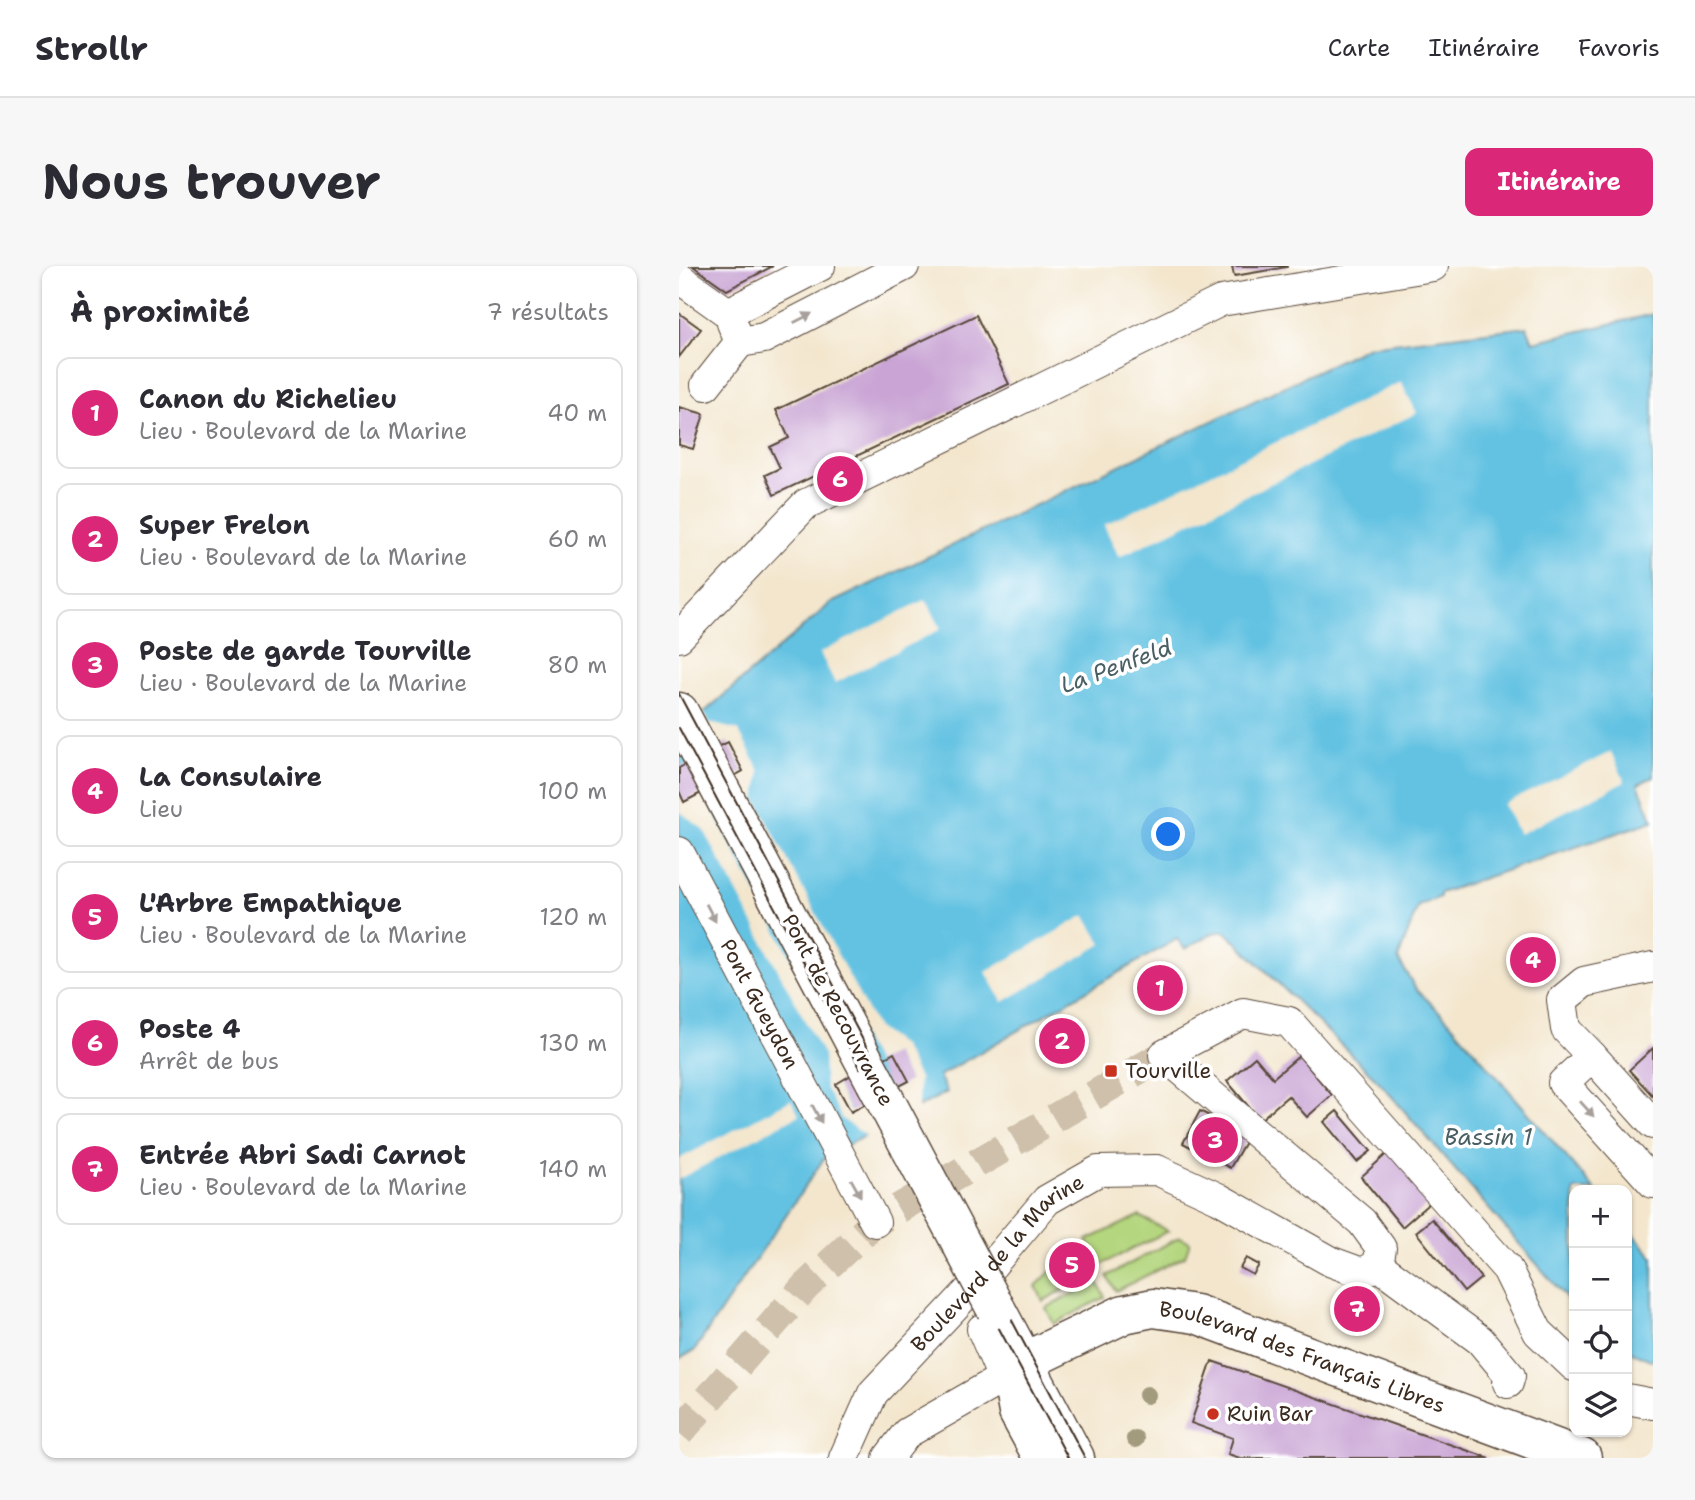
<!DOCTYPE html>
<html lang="fr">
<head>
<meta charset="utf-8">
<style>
  body { margin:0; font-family:"Shantell Sans",sans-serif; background:#f7f7f7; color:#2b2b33 }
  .controls { position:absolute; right:21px; bottom:21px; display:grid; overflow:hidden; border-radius:14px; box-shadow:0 2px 5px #0004 }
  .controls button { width:63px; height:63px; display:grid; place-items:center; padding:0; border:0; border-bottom:2px solid #e1e1e2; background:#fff; color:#2b2b33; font:35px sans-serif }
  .you { position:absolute; left:490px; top:569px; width:24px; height:24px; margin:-18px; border:5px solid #fff; border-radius:50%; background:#1a73e8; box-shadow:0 0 0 10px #1a73e833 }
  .badge { display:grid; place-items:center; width:46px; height:46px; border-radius:50%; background:#db2777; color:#fff; font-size:23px; font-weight:700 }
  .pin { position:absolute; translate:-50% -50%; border:4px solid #fff; box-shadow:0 2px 7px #0006 }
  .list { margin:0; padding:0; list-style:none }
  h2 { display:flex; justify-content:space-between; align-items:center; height:91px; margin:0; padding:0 28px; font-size:30px }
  h2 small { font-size:23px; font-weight:400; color:#7c7c81 }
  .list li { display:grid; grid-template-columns:46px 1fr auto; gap:21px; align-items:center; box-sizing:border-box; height:112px; margin:0 14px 14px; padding:0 14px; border:2px solid #e1e1e2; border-radius:14px }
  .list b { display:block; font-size:26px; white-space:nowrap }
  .list p { margin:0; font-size:23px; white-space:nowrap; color:#7c7c81 }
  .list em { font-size:23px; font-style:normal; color:#7c7c81 }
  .icon { flex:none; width:38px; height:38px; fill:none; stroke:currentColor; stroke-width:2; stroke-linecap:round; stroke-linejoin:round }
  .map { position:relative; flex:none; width:974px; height:1192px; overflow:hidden; border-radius:14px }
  header { display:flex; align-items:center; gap:42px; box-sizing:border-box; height:98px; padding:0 35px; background:#fff; border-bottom:2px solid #e1e1e2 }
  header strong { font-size:33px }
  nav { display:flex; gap:38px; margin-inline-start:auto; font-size:24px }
  .intro { display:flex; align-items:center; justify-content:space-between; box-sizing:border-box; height:168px; padding:0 42px }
  h1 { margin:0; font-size:49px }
  .button { padding:18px 32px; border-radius:14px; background:#db2777; color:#fff; font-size:24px; font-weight:700 }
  main { display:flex; gap:42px; padding:0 42px }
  aside { flex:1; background:#fff; border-radius:14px; box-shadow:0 2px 5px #0004 }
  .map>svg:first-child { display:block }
  .green { fill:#b4d67e; stroke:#78804e; stroke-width:2 }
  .water { fill:#64c2e2; stroke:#507680; stroke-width:2 }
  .pier { fill:#f3e6cd }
  .building { fill:#c9a4d4 }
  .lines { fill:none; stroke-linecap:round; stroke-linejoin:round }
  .minor-tunnel { stroke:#cec0aa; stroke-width:30; stroke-dasharray:30 15; stroke-linecap:butt }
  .minor-casing { stroke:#574638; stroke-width:32 }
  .major-casing { stroke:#574638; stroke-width:41 }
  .minor { stroke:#fff; stroke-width:30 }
  .major { stroke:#fff; stroke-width:38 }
  .tram { stroke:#3b2a1e; stroke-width:2 }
  .major-bridge-casing { stroke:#574638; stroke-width:41; stroke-linecap:butt }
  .major-bridge { stroke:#fff; stroke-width:38 }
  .tree { fill:#a29b7d }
  .oneway { fill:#a79f9a }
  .poi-dot { fill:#c8321e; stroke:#fff; stroke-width:2.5 }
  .labels { text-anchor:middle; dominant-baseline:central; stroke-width:7; stroke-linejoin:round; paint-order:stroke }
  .street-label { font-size:21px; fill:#3b2a1e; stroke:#fff }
  .poi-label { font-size:21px; fill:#3b2a1e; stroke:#fff; text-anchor:start }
  .water-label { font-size:23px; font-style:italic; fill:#495f63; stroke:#fff }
</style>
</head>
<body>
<header>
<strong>Strollr</strong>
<nav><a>Carte</a><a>Itinéraire</a><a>Favoris</a></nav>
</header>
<div class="intro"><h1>Nous trouver</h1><a class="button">Itinéraire</a></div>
<main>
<aside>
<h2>À proximité<small>7 résultats</small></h2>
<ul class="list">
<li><span class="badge">1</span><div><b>Canon du Richelieu</b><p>Lieu · Boulevard de la Marine</p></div><em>40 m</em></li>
<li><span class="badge">2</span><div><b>Super Frelon</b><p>Lieu · Boulevard de la Marine</p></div><em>60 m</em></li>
<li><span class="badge">3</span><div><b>Poste de garde Tourville</b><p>Lieu · Boulevard de la Marine</p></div><em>80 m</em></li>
<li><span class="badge">4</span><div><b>La Consulaire</b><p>Lieu</p></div><em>100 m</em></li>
<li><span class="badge">5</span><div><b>L'Arbre Empathique</b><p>Lieu · Boulevard de la Marine</p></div><em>120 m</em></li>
<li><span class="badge">6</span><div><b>Poste 4</b><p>Arrêt de bus</p></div><em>130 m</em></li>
<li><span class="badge">7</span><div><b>Entrée Abri Sadi Carnot</b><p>Lieu · Boulevard de la Marine</p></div><em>140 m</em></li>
</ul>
</aside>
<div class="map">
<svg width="974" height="1192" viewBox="0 0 974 1192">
  <rect width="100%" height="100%" fill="#fff"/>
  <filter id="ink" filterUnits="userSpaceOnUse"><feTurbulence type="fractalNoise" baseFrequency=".0143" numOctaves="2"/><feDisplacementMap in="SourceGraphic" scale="14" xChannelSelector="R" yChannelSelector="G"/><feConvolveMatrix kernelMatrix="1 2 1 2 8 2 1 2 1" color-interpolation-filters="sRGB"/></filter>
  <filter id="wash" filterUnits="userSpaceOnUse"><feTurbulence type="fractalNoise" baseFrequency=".00686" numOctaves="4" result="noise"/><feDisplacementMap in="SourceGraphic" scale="28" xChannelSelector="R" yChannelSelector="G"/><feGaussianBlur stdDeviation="1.57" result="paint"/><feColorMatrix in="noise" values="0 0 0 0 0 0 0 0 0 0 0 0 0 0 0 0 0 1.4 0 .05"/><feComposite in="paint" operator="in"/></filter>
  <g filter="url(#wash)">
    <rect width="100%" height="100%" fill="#f3e6cd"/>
    <g class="green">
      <polygon points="460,950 489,965 422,999 408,974"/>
      <polygon points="501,971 511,976 506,990 437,1025 428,1010"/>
      <polygon points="397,980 413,1008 364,1035 357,1020"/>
      <polygon points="418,1015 426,1031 375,1058 367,1042"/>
    </g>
    <g class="water">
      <polygon points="974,48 974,511 959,518 974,555 761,627 761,631 739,640 719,693 737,723 768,753 916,924 895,924 895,1041 702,818 546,665 534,667 506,683 498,673 260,810 268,826 146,891 15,1085 0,1093 0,468 152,337 690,80 848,61 854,76"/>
      <polygon points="948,960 974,991 974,1095 948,1084"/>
    </g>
    <g class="pier">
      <polygon points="722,116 738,147 440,291 425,259"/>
      <polygon points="247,333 262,363 156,417 141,387"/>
      <polygon points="23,444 31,457 59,464 81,505 77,534 197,761 223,780 240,812 239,844 226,851 211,825 230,815 215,787 197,797 46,515 64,505 49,476 31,485 13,452"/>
      <polygon points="932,486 946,516 840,568 825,538"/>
      <polygon points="0,525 6,535 24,526 174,808 157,818 171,846 189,837 203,863 189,871 163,853 146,821 144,789 25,564 0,545"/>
      <polygon points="406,649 423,678 324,736 307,706"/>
      <polygon points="112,834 120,849 0,913 0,893"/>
    </g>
    <g id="blocks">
      <g class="building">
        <polygon points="14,0 94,0 48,24"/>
        <polygon points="553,0 608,0 608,1 555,10"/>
        <polygon points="0,47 22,63 0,91"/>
        <polygon points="297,49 330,118 95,229 86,209 101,202 91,181 110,172 97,144"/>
        <polygon points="0,141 25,148 14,183 0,179"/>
        <polygon points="49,476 64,505 46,515 31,485"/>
        <polygon points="9,497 24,526 5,536 0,525 0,502"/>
        <polygon points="974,782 974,830 950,804"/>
        <polygon points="215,787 230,815 211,825 197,797"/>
        <polygon points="620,790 653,829 628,851 609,830 581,854 548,815 576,791 594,812"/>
        <polygon points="174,808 189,837 172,846 157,818"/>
        <polygon points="521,845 569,871 551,902 504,877"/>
        <polygon points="658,845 692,885 678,896 645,856"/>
        <polygon points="713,883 755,933 723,961 682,911"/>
        <polygon points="753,953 802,1012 785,1026 737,966"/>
        <polygon points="567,992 580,999 574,1009 561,1002"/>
        <polygon points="533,1095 810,1192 561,1192 549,1188 554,1172 512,1157"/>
      </g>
    </g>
  </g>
  <g filter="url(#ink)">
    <use href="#blocks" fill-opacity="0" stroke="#574638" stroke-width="2"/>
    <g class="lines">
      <polyline class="minor-tunnel" points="0,1167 126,1021 196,956 485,789"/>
      <defs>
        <g id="minor">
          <polyline points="0,12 49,47"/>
          <polyline points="49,47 141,0"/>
          <polyline points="61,76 85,72 225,0"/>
          <polyline points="27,119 61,76 53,57"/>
          <polyline points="0,371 127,238 542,35 754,0"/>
          <path id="s1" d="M 0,586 L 196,956"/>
          <polyline points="913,790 887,763 883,734 905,716 974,701"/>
          <polyline points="974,858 913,790 884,817 974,917"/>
          <polyline points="699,999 801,1074 831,1110 829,1117"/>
          <polyline points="303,1063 324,1112 324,1120"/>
          <polyline points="948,1133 974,1138"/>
          <path id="s2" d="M 165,1192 L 194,1127 L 303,1011 L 368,934 L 419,905 L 478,904 L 539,932 L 653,996 L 683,1007 L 699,999 L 702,982 L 683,956 L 485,789 L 564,747 L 610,756 L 828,1003 L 859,1066 L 895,1100"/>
          <polyline points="209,1192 228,1167 324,1112"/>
        </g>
        <g id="major">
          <polyline points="0,446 196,815"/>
          <polyline points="317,1043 396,1192"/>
          <polyline points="329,1091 339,1146 364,1192"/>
          <path id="s3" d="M 345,1096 L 445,1048 L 474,1042 L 517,1048 L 903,1192"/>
        </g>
      </defs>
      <use href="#minor" class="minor-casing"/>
      <use href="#major" class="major-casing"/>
      <use href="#minor" class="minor"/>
      <use href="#major" class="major"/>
      <g class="tram">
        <polyline points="0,428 406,1192"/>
        <polyline points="0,462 389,1192"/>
      </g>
      <defs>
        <polyline id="major-bridge" points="196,815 317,1043"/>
      </defs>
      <use href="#major-bridge" class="major-bridge-casing"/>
      <use href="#major-bridge" class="major-bridge"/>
    </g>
    <g class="tree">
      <circle cx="468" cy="1129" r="9"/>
      <circle cx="456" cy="1173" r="9"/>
    </g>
    <defs><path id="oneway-solid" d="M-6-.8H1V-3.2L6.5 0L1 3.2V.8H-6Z" transform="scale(1.75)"/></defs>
    <g class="oneway">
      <use href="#oneway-solid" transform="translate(124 52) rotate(-27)"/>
      <use href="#oneway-solid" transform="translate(32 647) rotate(62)"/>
      <use href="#oneway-solid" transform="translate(908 843) rotate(48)"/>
      <use href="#oneway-solid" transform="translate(138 848) rotate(62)"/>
      <use href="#oneway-solid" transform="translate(177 922) rotate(61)"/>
    </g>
  </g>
  <g class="poi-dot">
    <rect x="425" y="798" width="14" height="14" rx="3.5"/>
    <circle cx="534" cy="1148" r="7"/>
  </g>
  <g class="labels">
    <g class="street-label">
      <text stroke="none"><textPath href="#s1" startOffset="172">Pont Gueydon</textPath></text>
      <text transform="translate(159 744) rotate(62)">Pont de Recouvrance</text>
      <text stroke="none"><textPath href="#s2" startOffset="252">Boulevard de la Marine</textPath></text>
      <text stroke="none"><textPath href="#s3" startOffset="298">Boulevard des Français Libres</textPath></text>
    </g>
    <g class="poi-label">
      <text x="446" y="805">Tourville</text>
      <text x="548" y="1148">Ruin Bar</text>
    </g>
    <g class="water-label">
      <text transform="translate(437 400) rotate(-20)">La Penfeld</text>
      <text x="809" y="871">Bassin 1</text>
    </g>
  </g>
</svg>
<div class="controls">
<button>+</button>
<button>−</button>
<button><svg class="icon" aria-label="locate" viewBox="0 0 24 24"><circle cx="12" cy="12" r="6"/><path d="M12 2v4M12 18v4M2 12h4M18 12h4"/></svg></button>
<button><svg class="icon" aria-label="layers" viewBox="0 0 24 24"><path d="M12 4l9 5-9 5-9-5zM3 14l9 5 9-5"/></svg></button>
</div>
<div class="you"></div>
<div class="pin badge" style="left:481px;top:722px">1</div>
<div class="pin badge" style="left:383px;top:775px">2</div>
<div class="pin badge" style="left:536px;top:874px">3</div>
<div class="pin badge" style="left:854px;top:694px">4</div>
<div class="pin badge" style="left:393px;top:999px">5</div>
<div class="pin badge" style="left:161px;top:213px">6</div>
<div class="pin badge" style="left:678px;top:1043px">7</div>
</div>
</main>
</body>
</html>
